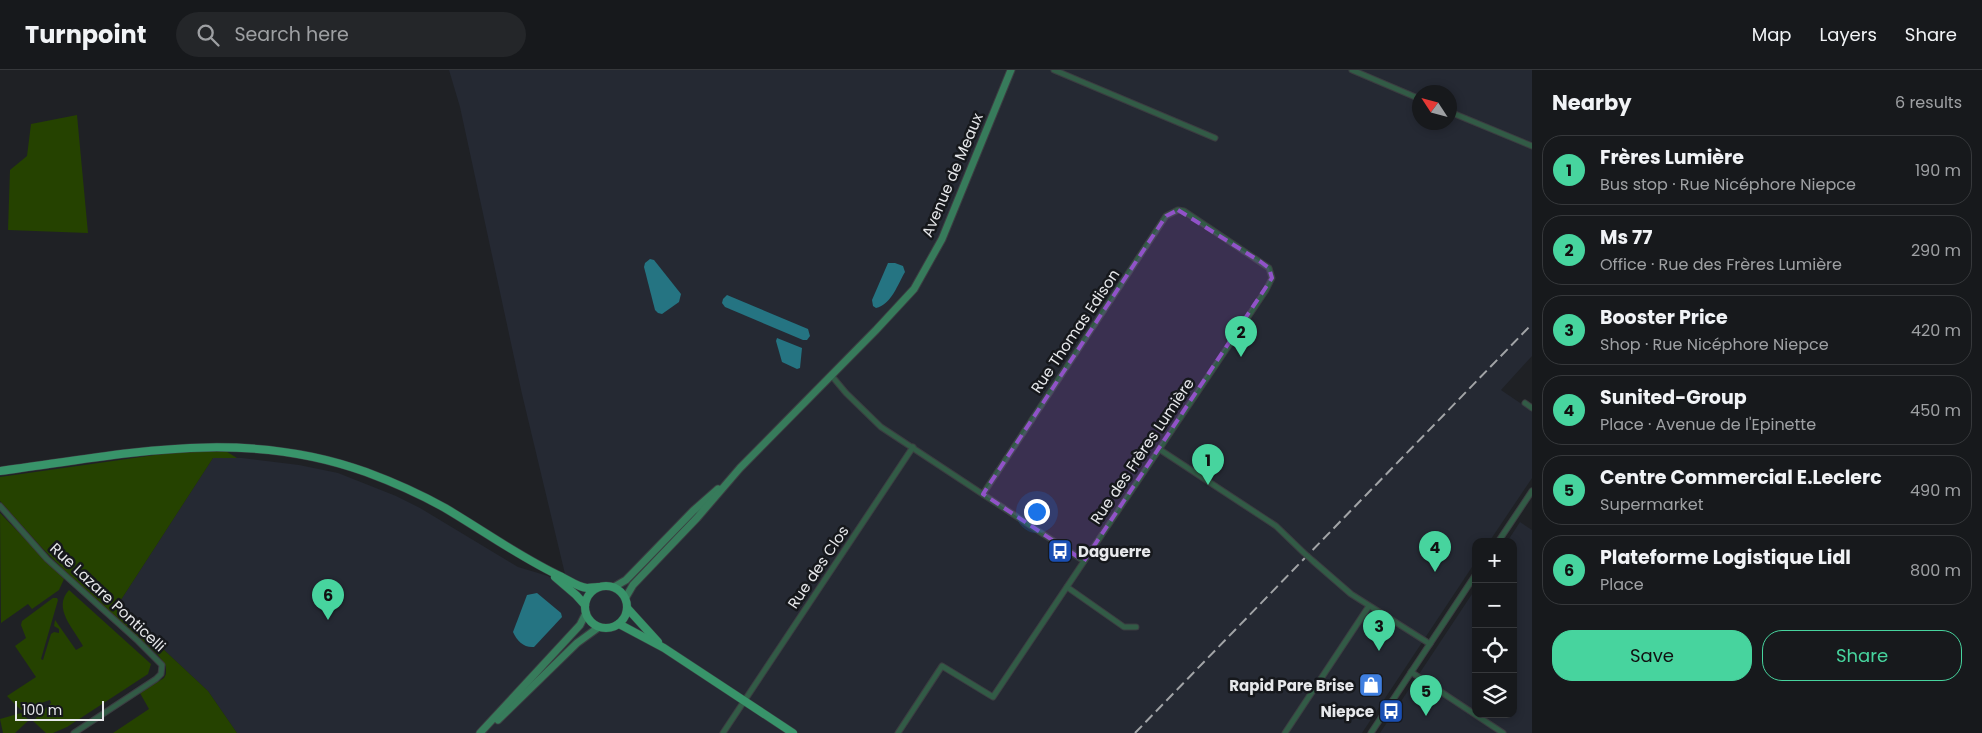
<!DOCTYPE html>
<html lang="en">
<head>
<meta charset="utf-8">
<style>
  body { margin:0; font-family:Poppins,sans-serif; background:#242629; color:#f1f3f6 }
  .controls { position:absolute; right:15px; bottom:15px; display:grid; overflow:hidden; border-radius:10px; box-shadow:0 2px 8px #0003 }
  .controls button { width:45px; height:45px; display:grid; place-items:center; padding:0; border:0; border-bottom:1px solid #36383b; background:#17191c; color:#f1f3f6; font:25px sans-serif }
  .compass { position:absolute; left:1412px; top:15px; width:45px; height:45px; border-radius:50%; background:#17191c; box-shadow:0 2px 8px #0003; rotate:306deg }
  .scale { position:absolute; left:15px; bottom:12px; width:89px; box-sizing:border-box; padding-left:5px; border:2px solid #e7e8eb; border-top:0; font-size:14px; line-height:18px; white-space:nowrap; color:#e7e8eb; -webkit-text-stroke:4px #16181c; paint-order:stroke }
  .you { position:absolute; left:1036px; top:441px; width:18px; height:18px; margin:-12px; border:4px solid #fff; border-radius:50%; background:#1a73e8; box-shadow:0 0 0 8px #1a73e833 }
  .badge { display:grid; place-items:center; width:32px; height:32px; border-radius:50%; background:#47d49e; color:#111; font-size:16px; font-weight:700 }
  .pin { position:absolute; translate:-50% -41px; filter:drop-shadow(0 1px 2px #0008) }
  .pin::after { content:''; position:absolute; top:26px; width:18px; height:15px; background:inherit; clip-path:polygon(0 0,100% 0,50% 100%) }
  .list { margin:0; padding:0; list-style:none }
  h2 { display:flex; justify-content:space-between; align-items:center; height:65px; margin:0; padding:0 20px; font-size:21px }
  h2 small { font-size:16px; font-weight:400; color:#9ea0a3 }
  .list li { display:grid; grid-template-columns:32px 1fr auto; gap:15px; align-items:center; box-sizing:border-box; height:70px; margin:0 10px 10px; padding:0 10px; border:1px solid #36383b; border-radius:20px }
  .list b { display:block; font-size:19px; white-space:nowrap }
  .list p { margin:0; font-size:16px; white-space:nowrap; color:#9ea0a3 }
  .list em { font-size:16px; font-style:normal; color:#9ea0a3 }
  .actions { display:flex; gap:10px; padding:15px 20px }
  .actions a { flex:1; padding:11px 0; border:1px solid #47d49e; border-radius:20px; text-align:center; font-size:18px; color:#47d49e }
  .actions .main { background:#47d49e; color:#111 }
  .icon { flex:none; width:28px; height:28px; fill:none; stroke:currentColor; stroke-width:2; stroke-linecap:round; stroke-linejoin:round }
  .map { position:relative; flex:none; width:1532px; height:663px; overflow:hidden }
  header { display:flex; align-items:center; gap:30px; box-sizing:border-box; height:70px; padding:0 25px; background:#17191c; border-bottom:1px solid #36383b }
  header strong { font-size:24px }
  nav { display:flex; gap:28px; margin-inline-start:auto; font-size:18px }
  .search { width:350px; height:45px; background:#242629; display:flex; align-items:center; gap:12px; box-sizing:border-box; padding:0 18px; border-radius:28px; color:#9ea0a3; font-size:19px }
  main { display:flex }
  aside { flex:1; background:#17191c }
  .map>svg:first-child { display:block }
  .built { fill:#252933; fill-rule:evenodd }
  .green { fill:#254200 }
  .water { fill:#257482 }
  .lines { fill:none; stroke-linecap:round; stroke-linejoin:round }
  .street-casing { stroke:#3b3d41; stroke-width:7 }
  .secondary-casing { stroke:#3b3d41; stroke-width:9 }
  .primary-casing { stroke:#3b3d41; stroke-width:9 }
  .street { stroke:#325b46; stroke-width:5 }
  .secondary { stroke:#377b5b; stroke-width:7 }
  .primary { stroke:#38946a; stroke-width:8 }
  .rail { stroke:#a2a4a7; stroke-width:2; stroke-dasharray:10 5; stroke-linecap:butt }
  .street-bridge-casing { stroke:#3b3d41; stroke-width:7; stroke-linecap:butt }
  .street-bridge { stroke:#325b46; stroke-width:5 }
  .marked { fill:#9152c8; fill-opacity:0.2; stroke:#9152c8; stroke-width:4; stroke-dasharray:10 6; stroke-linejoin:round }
  .labels { text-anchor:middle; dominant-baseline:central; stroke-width:5; stroke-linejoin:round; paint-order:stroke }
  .street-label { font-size:15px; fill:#e7e8eb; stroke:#16181c }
  .poi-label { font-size:15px; font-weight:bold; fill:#e7e8eb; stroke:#16181c; text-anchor:end }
</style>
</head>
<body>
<header>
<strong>Turnpoint</strong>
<div class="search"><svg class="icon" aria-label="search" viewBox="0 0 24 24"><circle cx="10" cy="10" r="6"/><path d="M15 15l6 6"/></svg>Search here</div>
<nav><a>Map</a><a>Layers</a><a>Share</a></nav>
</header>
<main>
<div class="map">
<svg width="1532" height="663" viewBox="0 0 1532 663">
  <rect width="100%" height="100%" fill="#1f2125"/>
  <g class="built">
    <path d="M 449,0 L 1532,0 L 1532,286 L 1501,320 L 1532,341 L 1532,408 L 1489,472 L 1476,472 L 1476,491 L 1362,663 L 237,663 L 208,621 L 117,536 L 213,388 L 242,388 L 299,395 L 338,403 L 396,426 L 420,438 L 518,497 L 548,506 L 558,514 L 565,504 L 522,324 L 460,37 ZM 1420,22 L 1450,22 L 1450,52 L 1420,52 Z"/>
    <polygon points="1520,452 1532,460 1532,663 1380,663 1476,518 1476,644 1513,644 1513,472 1507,472"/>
  </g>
  <g class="green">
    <polygon points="77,45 88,163 8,160 10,100 27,86 31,54"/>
    <polygon points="224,380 237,388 213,388 117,536 208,621 237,663 113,663 149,639 140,623 164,608 166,604 166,596 158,585 69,505 43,479 0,431 0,407 183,381"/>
    <polygon points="0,443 64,509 59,520 32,539 28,534 1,553"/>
    <path d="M 69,520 L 151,594 L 148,604 L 67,657 L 53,663 L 46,663 L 33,651 L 51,633 L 50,630 L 21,640 L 7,626 L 36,607 L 15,576 L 26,568 L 21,555 L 22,551 L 53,528 L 57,528 L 58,530 L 41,589 L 43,590 L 51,564 L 54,562 L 59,563 L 59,559 L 54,556 L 55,550 L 76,580 L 83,576 C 74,559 52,538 69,520 Z"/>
    <polygon points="21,643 29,650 15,663 3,663 0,649"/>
  </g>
  <g class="water">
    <polygon points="650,189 654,190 681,224 679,232 662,244 658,243 655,240 644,197 645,193"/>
    <path d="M 888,193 L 895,193 L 903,196 L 905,202 C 898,214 891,235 876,238 L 873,236 L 872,230 Z"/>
    <polygon points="727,225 808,259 810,266 807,270 803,270 725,237 722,233 723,229"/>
    <polygon points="777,268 802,278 800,298 797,299 782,292 776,271"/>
    <path d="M 537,523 L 561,543 L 562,547 L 534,577 C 524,578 517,571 513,562 L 527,525 Z"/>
  </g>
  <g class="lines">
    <defs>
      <g id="street">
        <polyline points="1054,0 1215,68"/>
        <polyline points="1352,0 1420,29"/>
        <polyline points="1450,42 1532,76"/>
        <polyline points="831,305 846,323 881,357 1084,491"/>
        <polyline points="1525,333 1532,338"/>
        <polyline points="1159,379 1276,456 1303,482"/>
        <polyline points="0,436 47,489 138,571 162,595 161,604 156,609 74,663"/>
        <polyline points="1498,472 1532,421"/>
        <polyline points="1313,491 1351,524 1430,574"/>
        <polyline points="1067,517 1124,557 1136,557"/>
        <polyline points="1411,602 1503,663"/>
        <polyline points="723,663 913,377"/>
        <polyline points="898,663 942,596 993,627 1266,220 1272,208 1269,198 1184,141 1178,140 1166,146 983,424"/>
        <polyline points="1285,663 1369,536"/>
        <polyline points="1371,663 1476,504"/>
      </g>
      <g id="secondary">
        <polyline points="614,517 626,510 693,441 718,419"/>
        <polyline points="626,527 633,515 697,448 740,398 876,260 914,219 942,169 1011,0"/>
        <polyline points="498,650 577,573 599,557"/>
        <polyline points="480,663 580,555 586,543"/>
      </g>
      <g id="primary">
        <path d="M 0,401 C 126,384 242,357 366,402 C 393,412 420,424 445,438 C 484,461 521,488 562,507 C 570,511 578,517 587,518 C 590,518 594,517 598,517"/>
        <polyline points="555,507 576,525 585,535"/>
        <circle cx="606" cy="537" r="21"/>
        <polyline points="628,539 658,572"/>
        <polyline points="619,554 664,578 793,663"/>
      </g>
    </defs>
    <use href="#street" class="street-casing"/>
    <use href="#secondary" class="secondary-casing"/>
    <use href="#primary" class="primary-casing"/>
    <use href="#street" class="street"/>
    <use href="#secondary" class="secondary"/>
    <use href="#primary" class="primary"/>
    <polyline class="rail" points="1135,663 1532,254"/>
    <defs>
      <polyline id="street-bridge" points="1303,482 1313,491"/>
    </defs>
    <use href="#street-bridge" class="street-bridge-casing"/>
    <use href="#street-bridge" class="street-bridge"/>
  </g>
  <path class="marked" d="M 1178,140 L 1261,192 L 1269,198 L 1272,208 L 1084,491 L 983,424 L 1166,146 Z"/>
  <defs>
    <symbol id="bus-square" viewBox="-11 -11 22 22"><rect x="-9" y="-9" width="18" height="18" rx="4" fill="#1a4fb4" stroke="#16181c"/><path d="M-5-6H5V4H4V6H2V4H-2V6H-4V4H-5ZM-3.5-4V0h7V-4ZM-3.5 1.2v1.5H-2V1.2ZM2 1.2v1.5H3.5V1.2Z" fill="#fff"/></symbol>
    <symbol id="shop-square" viewBox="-11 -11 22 22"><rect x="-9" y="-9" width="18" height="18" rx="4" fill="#3f7fe0" stroke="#16181c"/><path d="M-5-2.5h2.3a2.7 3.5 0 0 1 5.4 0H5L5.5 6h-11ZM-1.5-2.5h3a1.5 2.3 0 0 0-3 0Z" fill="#fff"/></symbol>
  </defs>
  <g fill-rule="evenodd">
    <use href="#bus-square" x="1046" y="467" width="28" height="28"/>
    <use href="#shop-square" x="1357" y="601" width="28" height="28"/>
    <use href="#bus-square" x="1377" y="627" width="28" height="28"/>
  </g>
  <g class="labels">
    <g class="street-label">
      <text transform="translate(952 105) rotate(-67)">Avenue de Meaux</text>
      <text transform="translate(1075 261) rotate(-56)">Rue Thomas Edison</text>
      <text transform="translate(1142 381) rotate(-56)">Rue des Frères Lumière</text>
      <text transform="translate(818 497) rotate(-56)">Rue des Clos</text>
      <text transform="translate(108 527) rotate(43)">Rue Lazare Ponticelli</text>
    </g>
    <g class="poi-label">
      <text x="1078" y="481" text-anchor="start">Daguerre</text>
      <text x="1354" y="615">Rapid Pare Brise</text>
      <text x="1374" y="641">Niepce</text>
    </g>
  </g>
</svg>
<div class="controls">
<button>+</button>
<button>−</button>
<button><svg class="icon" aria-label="locate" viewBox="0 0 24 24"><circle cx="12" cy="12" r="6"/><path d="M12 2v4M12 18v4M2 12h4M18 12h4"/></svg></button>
<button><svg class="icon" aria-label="layers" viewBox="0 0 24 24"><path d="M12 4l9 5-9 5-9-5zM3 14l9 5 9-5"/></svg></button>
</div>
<svg class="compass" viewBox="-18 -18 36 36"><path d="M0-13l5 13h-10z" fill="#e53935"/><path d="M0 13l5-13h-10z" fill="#9ea0a3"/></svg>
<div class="scale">100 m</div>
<div class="you"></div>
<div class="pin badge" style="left:1208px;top:415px">1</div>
<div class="pin badge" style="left:1241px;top:287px">2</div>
<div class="pin badge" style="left:1379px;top:581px">3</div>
<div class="pin badge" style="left:1435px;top:502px">4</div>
<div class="pin badge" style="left:1426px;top:646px">5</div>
<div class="pin badge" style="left:328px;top:550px">6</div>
</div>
<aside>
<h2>Nearby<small>6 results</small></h2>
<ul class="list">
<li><span class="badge">1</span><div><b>Frères Lumière</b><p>Bus stop · Rue Nicéphore Niepce</p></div><em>190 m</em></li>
<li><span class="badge">2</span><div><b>Ms 77</b><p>Office · Rue des Frères Lumière</p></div><em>290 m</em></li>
<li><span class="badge">3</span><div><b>Booster Price</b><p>Shop · Rue Nicéphore Niepce</p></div><em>420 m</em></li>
<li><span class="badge">4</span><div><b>Sunited-Group</b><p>Place · Avenue de l'Epinette</p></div><em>450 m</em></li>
<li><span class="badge">5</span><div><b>Centre Commercial E.Leclerc</b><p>Supermarket</p></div><em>490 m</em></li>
<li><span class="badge">6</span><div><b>Plateforme Logistique Lidl</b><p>Place</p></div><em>800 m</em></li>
</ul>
<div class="actions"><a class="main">Save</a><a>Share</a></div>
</aside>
</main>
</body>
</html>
